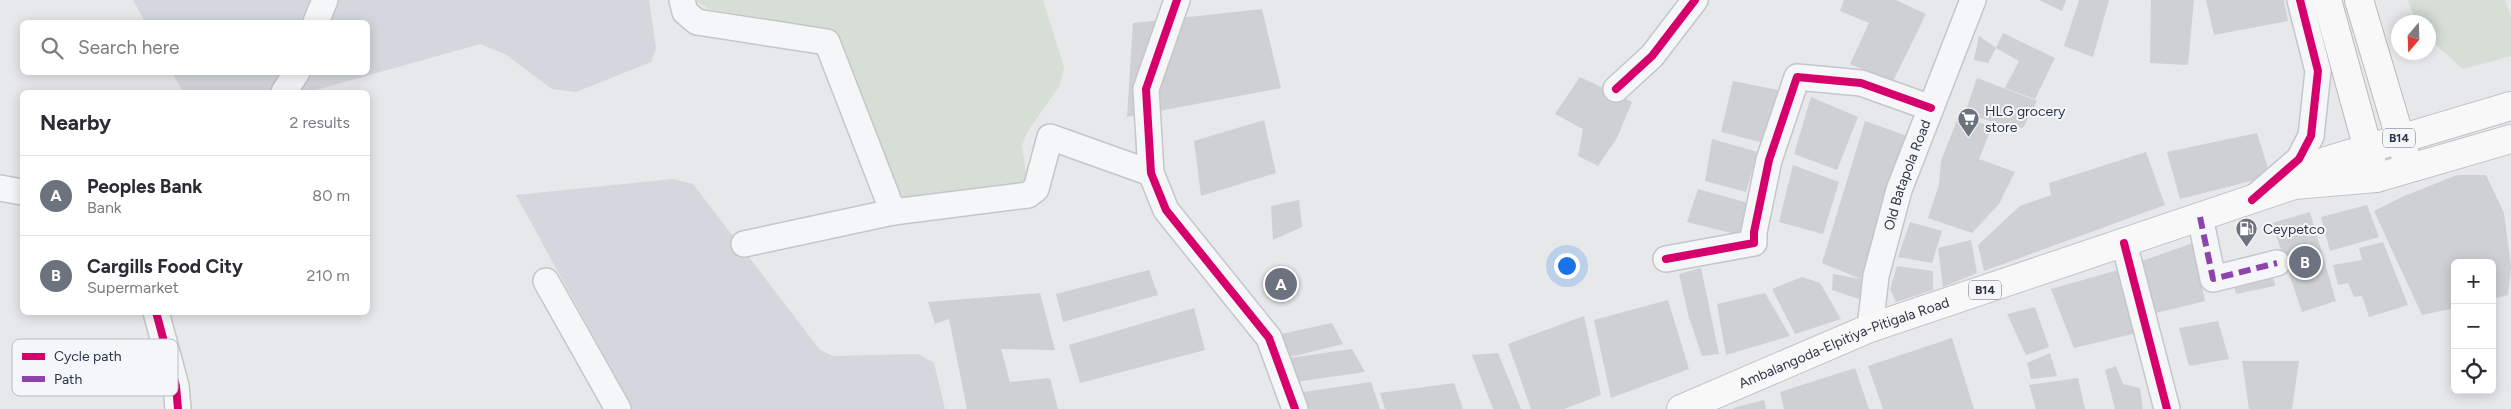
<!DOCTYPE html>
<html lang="en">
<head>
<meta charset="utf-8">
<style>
  body { margin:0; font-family:Figtree,sans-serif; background:#f2f2f3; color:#2b2b33 }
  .controls { position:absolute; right:15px; bottom:15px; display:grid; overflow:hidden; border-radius:8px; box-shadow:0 2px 12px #0003 }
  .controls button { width:45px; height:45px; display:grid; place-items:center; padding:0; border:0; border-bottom:1px solid #e1e1e2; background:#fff; color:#2b2b33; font:25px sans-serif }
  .compass { position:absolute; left:2391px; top:15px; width:45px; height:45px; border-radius:50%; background:#fff; box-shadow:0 2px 12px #0003; rotate:199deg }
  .you { position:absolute; left:1566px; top:265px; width:18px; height:18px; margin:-12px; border:4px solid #fff; border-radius:50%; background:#1a73e8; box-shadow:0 0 0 8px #1a73e833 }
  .badge { display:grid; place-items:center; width:32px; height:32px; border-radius:50%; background:#6c737f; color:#fff; font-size:16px; font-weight:700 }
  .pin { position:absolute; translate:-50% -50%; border:2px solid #fff; box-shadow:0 1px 5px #0006 }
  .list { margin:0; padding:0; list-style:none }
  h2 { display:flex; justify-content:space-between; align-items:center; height:65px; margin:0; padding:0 20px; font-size:21px }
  h2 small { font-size:16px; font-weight:400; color:#7c7c81 }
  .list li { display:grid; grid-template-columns:32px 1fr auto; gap:15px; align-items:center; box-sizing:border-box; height:80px; padding:0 20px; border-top:1px solid #e1e1e2 }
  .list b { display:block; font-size:19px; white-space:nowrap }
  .list p { margin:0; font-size:16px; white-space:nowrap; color:#7c7c81 }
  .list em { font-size:16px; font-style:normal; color:#7c7c81 }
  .icon { flex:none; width:28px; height:28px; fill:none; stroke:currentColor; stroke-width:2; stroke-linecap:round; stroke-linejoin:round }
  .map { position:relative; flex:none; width:2511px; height:409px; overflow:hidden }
  .search { position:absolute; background:#fff; box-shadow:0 2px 12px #0003; left:20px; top:20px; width:350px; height:55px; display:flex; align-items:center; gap:12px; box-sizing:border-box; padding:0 18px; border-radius:8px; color:#7c7c81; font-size:19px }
  .panel { position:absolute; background:#fff; box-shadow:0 2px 12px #0003; left:20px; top:90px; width:350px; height:225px; border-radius:8px }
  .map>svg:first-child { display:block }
  .built { fill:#d4d7dd }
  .green { fill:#d6ded6 }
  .building { fill:#ced0d3 }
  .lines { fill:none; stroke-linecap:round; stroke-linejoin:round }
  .minor-casing { stroke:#c4c6c8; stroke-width:28 }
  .major-casing { stroke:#c2c5c8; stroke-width:30 }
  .highway-casing { stroke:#b8bbbf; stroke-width:30 }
  .minor { stroke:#f5f6f7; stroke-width:25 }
  .major { stroke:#f8f8f8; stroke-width:28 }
  .highway { stroke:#f8f8f8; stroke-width:28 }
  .quiet { stroke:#8e44ad; stroke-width:6; stroke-dasharray:12 6; stroke-linecap:butt }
  .cycleway-casing { stroke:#f4f6f9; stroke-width:11 }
  .cycleway { stroke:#d6006c; stroke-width:8 }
  .labels { text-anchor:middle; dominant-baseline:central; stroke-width:4; stroke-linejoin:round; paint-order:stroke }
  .shield { fill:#f4f6f9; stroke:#676e7b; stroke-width:1 }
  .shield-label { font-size:12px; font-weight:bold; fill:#2b3445 }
  .poi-label { font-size:14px; fill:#2b3445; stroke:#f4f6f9; text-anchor:start }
  .street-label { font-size:14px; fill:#2b3445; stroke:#f4f6f9 }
  .key { fill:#f4f6f9; stroke:#b8bcc3; stroke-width:1 }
  .key-label { font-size:14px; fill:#2b3445 }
</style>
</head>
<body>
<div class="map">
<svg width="2511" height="409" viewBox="0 0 2511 409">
  <rect width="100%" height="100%" fill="#e6e8ea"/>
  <g class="built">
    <polygon points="133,0 649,0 656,48 651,62 576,92 552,89 505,54 480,44 309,92 183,92 172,73 368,72 368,22 145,22"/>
    <polygon points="673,179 693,184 820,350 833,356 918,354 934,363 945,409 633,409 516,195"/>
  </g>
  <g class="green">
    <polygon points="694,0 1043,0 1064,67 1060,85 1028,131 1022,145 1027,180 1022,186 904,197 896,193 827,30 709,9"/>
    <polygon points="2408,0 2505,0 2511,17 2511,56 2463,69 2429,39 2428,22 2416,22"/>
  </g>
  <g class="building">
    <polygon points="1844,0 1896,0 1926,14 1893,81 1850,64 1869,23 1840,11"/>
    <polygon points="2039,0 2066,0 2062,11"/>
    <polygon points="2079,0 2109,0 2093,57 2064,46"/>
    <polygon points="2151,0 2194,0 2188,65 2150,63"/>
    <polygon points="2206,0 2284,0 2288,21 2214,35"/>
    <polygon points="1262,9 1281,88 1127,117 1133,23"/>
    <polygon points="2003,33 2055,58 2035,99 2005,88 2019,61 1996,48"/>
    <polygon points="1979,36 1996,48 1988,63 1974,60"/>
    <polygon points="1580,77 1632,102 1617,138 1598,166 1578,156 1583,129 1555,114"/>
    <polygon points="1977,78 2037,101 2023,128 2006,126 1965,113"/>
    <polygon points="1733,81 1778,90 1764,143 1721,132"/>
    <polygon points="1811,97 1858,117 1837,170 1794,154"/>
    <polygon points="1959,115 1992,127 1979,159 2015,172 1999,204 1972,233 1928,218 1939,185 1941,161"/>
    <polygon points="1264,120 1276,173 1201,196 1194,141"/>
    <polygon points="1865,121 1910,137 1861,279 1867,281 1865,301 1832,290 1833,274 1861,279 1822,263"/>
    <polygon points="2257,133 2268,168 2259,179 2180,199 2167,152"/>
    <polygon points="1712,139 1758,152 1746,192 1705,181"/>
    <polygon points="2146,152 2165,205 1984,271 1978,245 2020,206 2051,195 2049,183"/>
    <polygon points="1793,165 1839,182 1823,234 1779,222"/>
    <polygon points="2457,175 2486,175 2504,213 2511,266 2508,295 2492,299 2492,263 2455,263 2455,308 2422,315 2374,211 2402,197"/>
    <polygon points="1698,189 1748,203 1739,235 1687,222"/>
    <polygon points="1299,200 1302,227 1273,240 1271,206"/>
    <polygon points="2367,205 2379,237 2330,251 2321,217"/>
    <polygon points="2310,212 2336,301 2302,312 2272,223"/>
    <polygon points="1910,222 1942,231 1932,263 1898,257"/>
    <polygon points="1971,240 1977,273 1943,287 1938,248"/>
    <polygon points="2383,242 2408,305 2369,317 2362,296 2354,297 2348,283 2338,285 2333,265 2362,260 2359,248"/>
    <polygon points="2193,243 2205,301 2156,313 2139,262"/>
    <polygon points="1897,266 1933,271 1933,290 1896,302 1890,289"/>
    <polygon points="1701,268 1719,354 1702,356 1689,318 1679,274"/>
    <polygon points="2125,268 2141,332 2074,348 2051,289"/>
    <polygon points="2272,269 2275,286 2236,294 2232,277"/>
    <polygon points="1149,270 1158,295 1063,322 1056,294"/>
    <polygon points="1802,277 1820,283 1841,319 1795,334 1772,289"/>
    <polygon points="1040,293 1055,350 1001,349 1010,382 1050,378 1058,409 967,409 949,319 935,324 928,302"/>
    <polygon points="1765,293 1790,336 1726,355 1717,304"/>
    <polygon points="1668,300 1689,369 1611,398 1594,320"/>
    <polygon points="2035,307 2049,347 2026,355 2007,314"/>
    <polygon points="1194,308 1205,350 1080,383 1069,345"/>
    <polygon points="1584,316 1601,395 1564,409 1531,409 1508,344"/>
    <polygon points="2218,321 2229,359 2189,366 2179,328"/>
    <polygon points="1332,323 1343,344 1282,359 1352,349 1365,372 1296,382 1282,359 1272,336"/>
    <polygon points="1952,338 1974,409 1883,409 1868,366"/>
    <polygon points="1498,353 1521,409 1493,409 1472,355"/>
    <polygon points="2050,353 2057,376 2031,379 2027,363"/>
    <polygon points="2242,361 2299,361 2292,409 2249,409"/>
    <polygon points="2116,366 2123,384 2140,388 2143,409 2115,409 2105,370"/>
    <polygon points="1855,368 1869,409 1784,409 1780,392"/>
    <polygon points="2078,378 2085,409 2036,409 2029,385"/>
    <polygon points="1371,382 1380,409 1286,409 1283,395"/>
    <polygon points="1454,383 1463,409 1385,409 1380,393"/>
    <polygon points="1764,400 1766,409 1734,409 1733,408"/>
  </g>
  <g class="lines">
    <defs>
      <g id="minor">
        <polyline points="682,0 685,12 697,22 827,42 893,212"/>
        <polyline points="1177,0 1146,89 1151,173 1166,210 1269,338 1295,409"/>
        <polyline points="316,22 325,0"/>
        <polyline points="1616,89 1652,56 1695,0"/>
        <polyline points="284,92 297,72"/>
        <polyline points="0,188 22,192"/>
        <polyline points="2255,197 2299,159 2311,136 2318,71 2300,0"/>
        <polyline points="2200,217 2213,279 2277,263"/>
        <polyline points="2124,243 2167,409"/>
        <polyline points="744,244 893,212 1028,195 1036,189 1050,137 1151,173"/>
        <polyline points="1666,259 1754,243 1754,232 1769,160 1797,77 1861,83 1931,108"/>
        <polyline points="546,281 618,409"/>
        <polyline points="156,312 176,386 178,409"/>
        <path id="s1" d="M 1870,328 L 1876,276 L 1899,190 L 1973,0"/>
      </g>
      <g id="major">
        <polyline points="2294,185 2326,161 2511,106"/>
        <path id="s2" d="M 1681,409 L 1870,328 L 2294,185 L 2376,178 L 2511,139"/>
      </g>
      <g id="highway">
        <polyline points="2327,0 2376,178"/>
        <polyline points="2359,0 2409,168"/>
      </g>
    </defs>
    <use href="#minor" class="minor-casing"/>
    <use href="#major" class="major-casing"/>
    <use href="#highway" class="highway-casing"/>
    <use href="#minor" class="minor"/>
    <use href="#major" class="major"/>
    <use href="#highway" class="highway"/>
    <polyline class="quiet" points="2200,217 2213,279 2277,263"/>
    <defs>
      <g id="cycleway">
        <polyline points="1177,0 1146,89 1151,173 1166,210 1269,338 1295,409"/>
        <polyline points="1616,89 1652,56 1695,0"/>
        <polyline points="2252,200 2299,159 2311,136 2318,71 2300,0"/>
        <polyline points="2124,243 2167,409"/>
        <polyline points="1666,259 1754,243 1754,232 1769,160 1797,77 1861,83 1931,108"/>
        <polyline points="156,312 176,386 178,409"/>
      </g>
    </defs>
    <use href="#cycleway" class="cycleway-casing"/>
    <use href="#cycleway" class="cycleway"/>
  </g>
  <defs>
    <symbol id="supermarket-pin" viewBox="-11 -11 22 30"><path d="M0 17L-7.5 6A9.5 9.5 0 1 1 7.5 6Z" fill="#6c737f" stroke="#f4f6f9"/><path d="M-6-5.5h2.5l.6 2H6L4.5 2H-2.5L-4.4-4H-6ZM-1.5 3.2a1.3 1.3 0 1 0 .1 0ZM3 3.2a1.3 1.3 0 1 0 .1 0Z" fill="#fff"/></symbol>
    <symbol id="fuel-pin" viewBox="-11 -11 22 30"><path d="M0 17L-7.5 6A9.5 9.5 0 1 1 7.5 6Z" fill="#6c737f" stroke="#f4f6f9"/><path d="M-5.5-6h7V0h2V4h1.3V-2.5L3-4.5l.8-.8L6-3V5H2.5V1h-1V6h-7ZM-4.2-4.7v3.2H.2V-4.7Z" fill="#fff"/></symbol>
  </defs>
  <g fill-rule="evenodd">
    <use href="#supermarket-pin" x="1956" y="106" width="25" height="34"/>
    <use href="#fuel-pin" x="2234" y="216" width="25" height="34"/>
  </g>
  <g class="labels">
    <g class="shield">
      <rect x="2383" y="128.5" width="32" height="19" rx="4"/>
      <rect x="1969" y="280.5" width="32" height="19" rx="4"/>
    </g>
    <g class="shield-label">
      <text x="2399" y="138">B14</text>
      <text x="1985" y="290">B14</text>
    </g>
    <g class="poi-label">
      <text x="1985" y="111">HLG grocery<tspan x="1985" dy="16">store</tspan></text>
      <text x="2263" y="229">Ceypetco</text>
    </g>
    <g class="street-label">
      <text stroke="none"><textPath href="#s1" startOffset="158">Old Batapola Road</textPath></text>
      <text stroke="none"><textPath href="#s2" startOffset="176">Ambalangoda-Elpitiya-Pitigala Road</textPath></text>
    </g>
  </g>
  <rect x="12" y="339" width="166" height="57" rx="8" class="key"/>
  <rect x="22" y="353" width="23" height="7" fill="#d6006c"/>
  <rect x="22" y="376" width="23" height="6" fill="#8e44ad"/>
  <g class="key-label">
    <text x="54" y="361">Cycle path</text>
    <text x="54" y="384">Path</text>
  </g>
</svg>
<div class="controls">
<button>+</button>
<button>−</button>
<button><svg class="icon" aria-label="locate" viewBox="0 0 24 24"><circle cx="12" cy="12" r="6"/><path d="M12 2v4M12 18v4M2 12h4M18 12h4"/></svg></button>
</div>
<svg class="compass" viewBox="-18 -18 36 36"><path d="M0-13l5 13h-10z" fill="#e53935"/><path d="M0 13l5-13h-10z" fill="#7c7c81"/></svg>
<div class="you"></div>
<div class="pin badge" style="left:1281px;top:284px">A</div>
<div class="pin badge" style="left:2305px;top:262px">B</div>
<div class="search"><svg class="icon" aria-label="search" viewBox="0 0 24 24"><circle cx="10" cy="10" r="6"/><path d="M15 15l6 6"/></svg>Search here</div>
<section class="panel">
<h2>Nearby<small>2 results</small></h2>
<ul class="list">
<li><span class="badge">A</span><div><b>Peoples Bank</b><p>Bank</p></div><em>80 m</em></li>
<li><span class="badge">B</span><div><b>Cargills Food City</b><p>Supermarket</p></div><em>210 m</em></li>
</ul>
</section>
</div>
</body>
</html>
